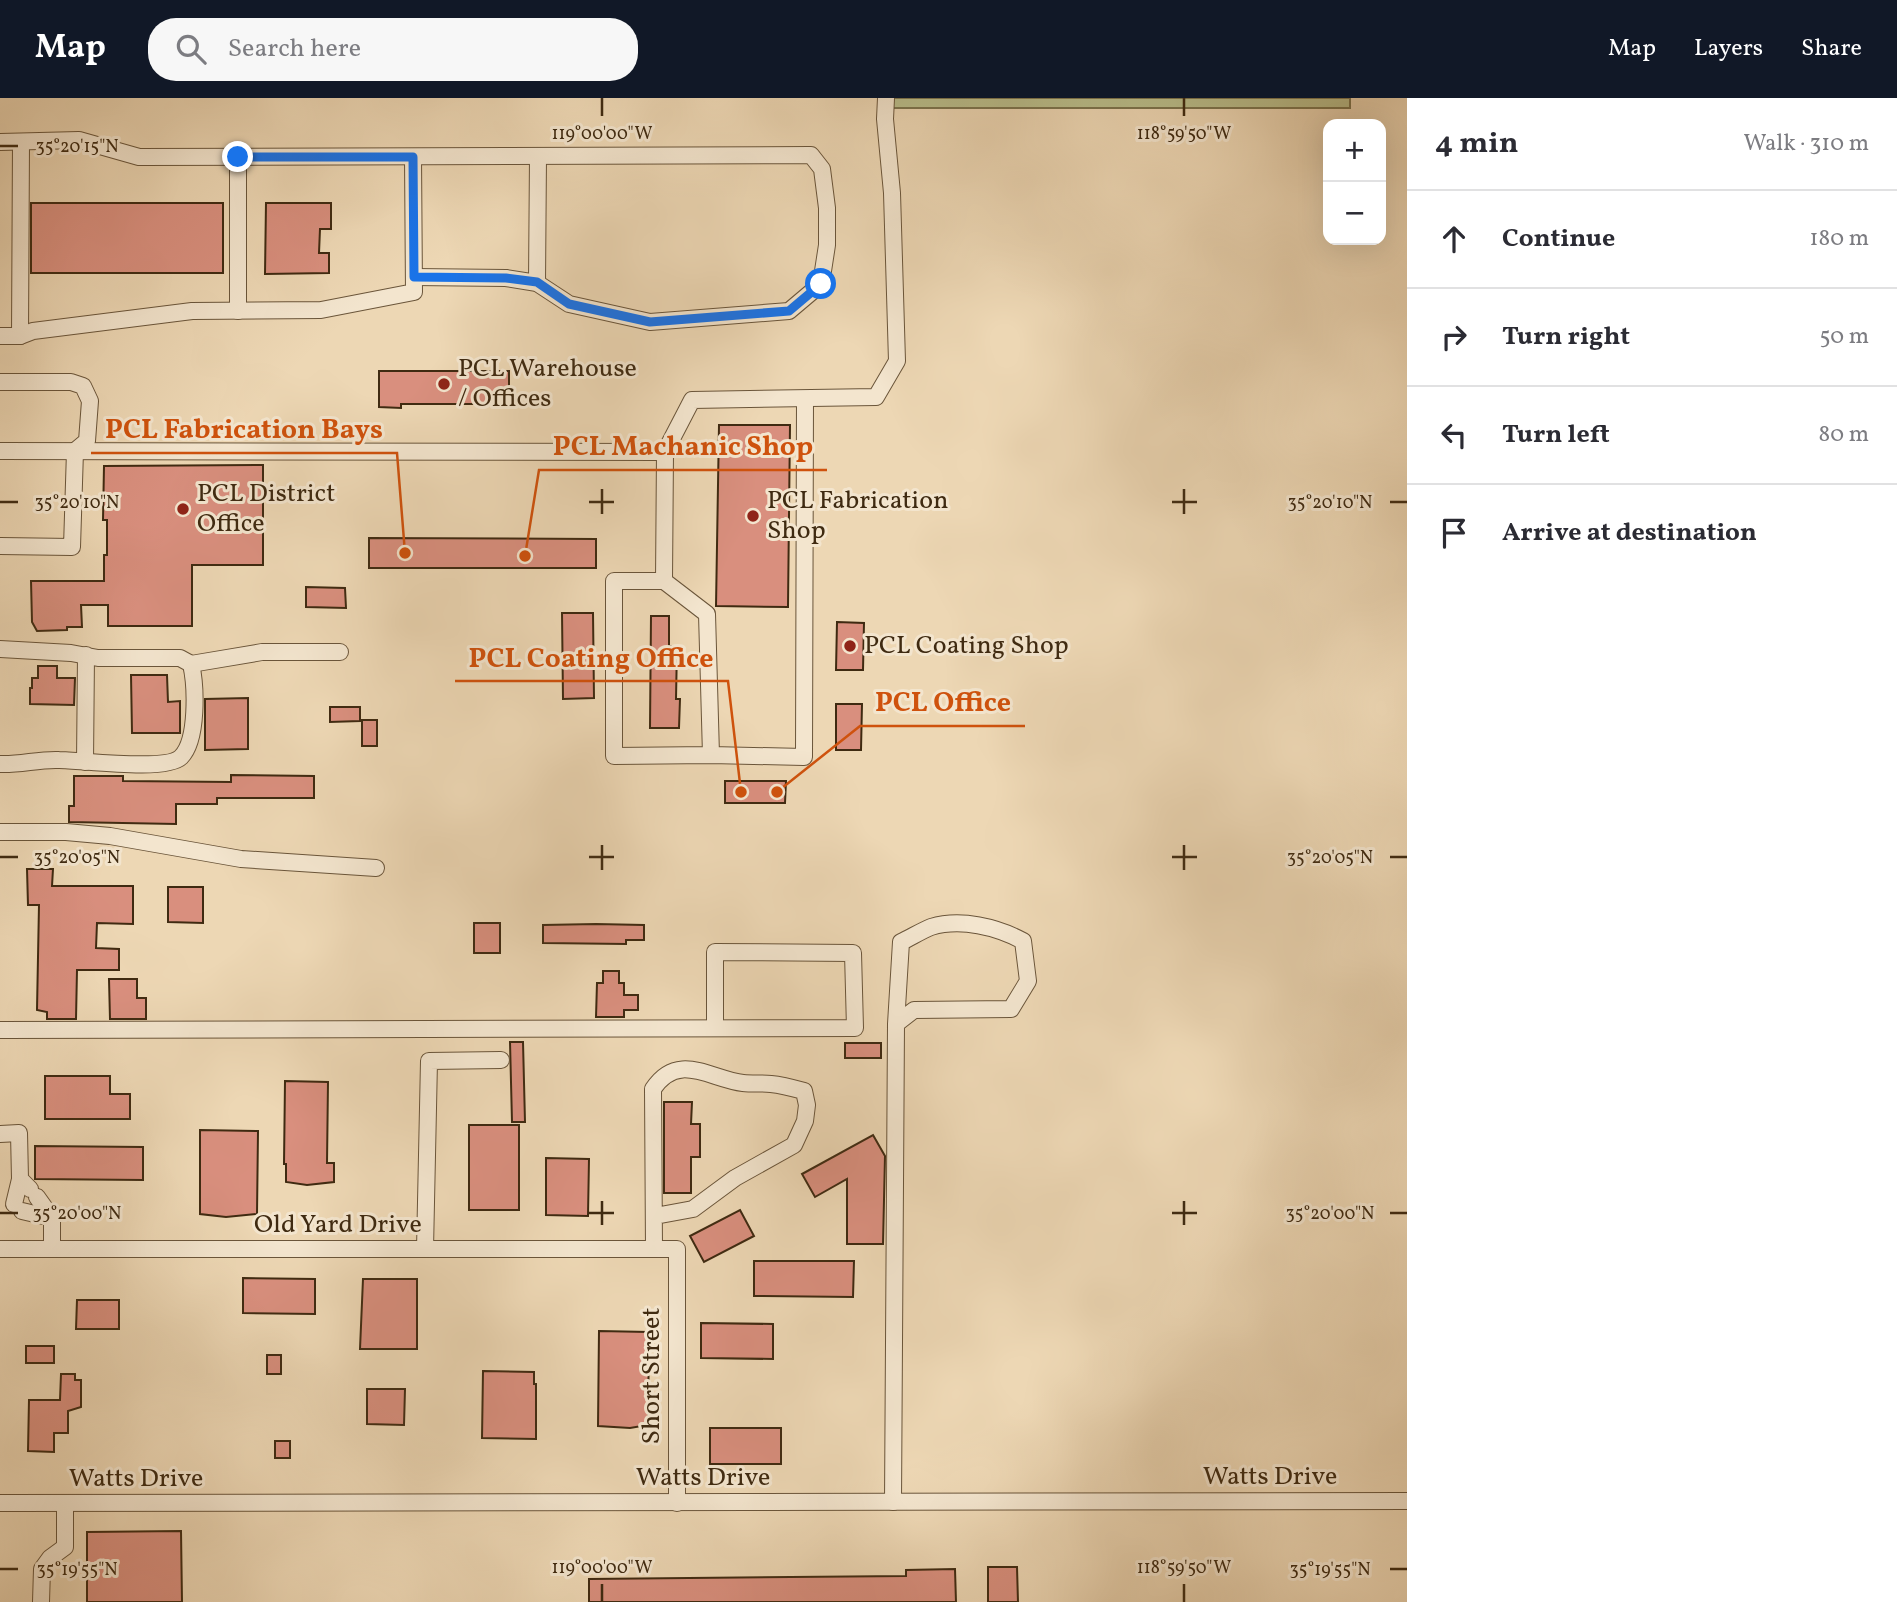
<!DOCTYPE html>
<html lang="en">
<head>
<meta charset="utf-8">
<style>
  body { margin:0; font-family:Vollkorn,serif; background:#f7f7f7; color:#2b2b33 }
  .controls { position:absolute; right:21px; top:21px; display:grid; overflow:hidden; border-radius:14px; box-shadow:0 7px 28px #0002 }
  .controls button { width:63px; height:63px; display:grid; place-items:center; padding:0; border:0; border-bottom:2px solid #e1e1e2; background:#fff; color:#2b2b33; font:35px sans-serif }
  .stop { position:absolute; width:21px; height:21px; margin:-16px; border:5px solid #1a73e8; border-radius:50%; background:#fff }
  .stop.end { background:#1a73e8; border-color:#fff; box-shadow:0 2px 7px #0008 }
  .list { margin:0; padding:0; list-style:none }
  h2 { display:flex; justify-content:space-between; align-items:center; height:91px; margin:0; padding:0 28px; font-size:30px }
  h2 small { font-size:23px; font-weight:400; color:#7c7c81 }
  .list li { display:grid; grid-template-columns:46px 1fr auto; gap:21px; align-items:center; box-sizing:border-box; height:98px; padding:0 28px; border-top:2px solid #e1e1e2 }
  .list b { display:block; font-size:26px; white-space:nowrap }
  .list em { font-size:23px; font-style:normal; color:#7c7c81 }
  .icon { flex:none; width:38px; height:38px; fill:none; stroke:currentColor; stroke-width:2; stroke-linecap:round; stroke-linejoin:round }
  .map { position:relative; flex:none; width:1407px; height:1504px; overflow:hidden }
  header { display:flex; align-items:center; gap:42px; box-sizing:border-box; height:98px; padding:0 35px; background:#111827; color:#fff }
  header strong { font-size:33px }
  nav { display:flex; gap:38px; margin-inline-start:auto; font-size:24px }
  .search { width:490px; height:63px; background:#f7f7f7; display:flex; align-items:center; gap:18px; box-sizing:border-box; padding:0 24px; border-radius:28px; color:#7c7c81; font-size:26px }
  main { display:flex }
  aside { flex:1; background:#fff }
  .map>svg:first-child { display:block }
  .green { fill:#b9be8c; stroke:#7c744e; stroke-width:2 }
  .building { fill:#d98f7e; stroke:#3f2a11; stroke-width:2 }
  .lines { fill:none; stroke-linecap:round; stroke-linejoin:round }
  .minor-casing { stroke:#6a553a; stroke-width:18 }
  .minor { stroke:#f3e5ce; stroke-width:16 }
  .route { stroke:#1a73e8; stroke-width:9 }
  .ticks { fill:none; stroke:#3f2a11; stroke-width:2.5 }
  .poi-dot { fill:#8f2418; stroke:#f3e5ce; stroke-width:2.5 }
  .labels { text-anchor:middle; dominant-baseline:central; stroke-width:6; stroke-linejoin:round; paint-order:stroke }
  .poi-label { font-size:26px; fill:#3f2a11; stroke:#f3e5ce; text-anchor:start }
  .street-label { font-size:26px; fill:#3f2a11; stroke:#f3e5ce }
  .ticks-label { font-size:18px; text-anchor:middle; fill:#3f2a11; stroke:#f3e5ce; stroke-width:6; stroke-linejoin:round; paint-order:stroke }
  .leader { fill:none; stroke:#cf520d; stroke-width:2.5 }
  .callout-dot { fill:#cf520d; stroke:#f3e5ce; stroke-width:2.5 }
  .callout-label { font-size:28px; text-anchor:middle; font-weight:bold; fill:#cf520d; stroke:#f3e5ce; stroke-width:6; stroke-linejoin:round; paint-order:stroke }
</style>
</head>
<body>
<header>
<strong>Map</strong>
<div class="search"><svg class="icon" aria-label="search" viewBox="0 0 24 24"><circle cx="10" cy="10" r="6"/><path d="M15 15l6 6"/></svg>Search here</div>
<nav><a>Map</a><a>Layers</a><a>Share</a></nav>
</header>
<main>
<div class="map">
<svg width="1407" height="1504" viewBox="0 0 1407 1504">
  <rect width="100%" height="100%" fill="#edd7b4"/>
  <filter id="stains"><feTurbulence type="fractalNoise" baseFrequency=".00286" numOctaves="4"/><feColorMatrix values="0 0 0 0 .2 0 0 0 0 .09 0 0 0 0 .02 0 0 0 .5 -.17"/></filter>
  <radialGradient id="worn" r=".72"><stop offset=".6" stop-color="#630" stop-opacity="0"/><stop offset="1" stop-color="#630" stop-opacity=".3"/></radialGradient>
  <rect class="green" x="891" y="0" width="459" height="10"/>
  <g class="building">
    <rect x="31" y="105" width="192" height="70"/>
    <polygon points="266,105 331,105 331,131 320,131 319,155 329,155 329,175 265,176"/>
    <polygon points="379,273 509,273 509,299 487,298 487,306 401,306 401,310 379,309"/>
    <polygon points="719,327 790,327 788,509 716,508"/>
    <polygon points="263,367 263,467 192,467 192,528 108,528 108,507 81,507 82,529 67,529 67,532 37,533 32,524 31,483 104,483 104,457 107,457 107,422 103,422 104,368"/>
    <polygon points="369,440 596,441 596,470 369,470"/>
    <polygon points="306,489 345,490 346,510 306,509"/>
    <polygon points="562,515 593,515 594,600 563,601"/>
    <polygon points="651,518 669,518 669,548 677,549 676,601 680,601 679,630 650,630"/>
    <polygon points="837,524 864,525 863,572 836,572"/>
    <polygon points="38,568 57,568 57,580 75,580 74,607 30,606 30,590 32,590 32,580 38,580"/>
    <polygon points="131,577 167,577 168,604 180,603 180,635 132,635"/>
    <polygon points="248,600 248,651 205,652 205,601"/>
    <polygon points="836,606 862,606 861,652 836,652"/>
    <polygon points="330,609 360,609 360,623 330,624"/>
    <rect x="362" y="622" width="15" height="26"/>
    <polygon points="231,677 314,678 314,700 217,700 217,706 176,706 176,726 69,724 69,708 74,708 74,678 123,678 123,683 231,684"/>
    <polygon points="725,683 786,683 785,705 725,705"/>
    <polygon points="27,771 53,771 52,788 133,788 133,826 97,825 96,850 119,851 119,872 77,872 76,921 47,921 47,914 37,912 39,807 28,807"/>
    <polygon points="168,789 203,789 203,825 168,824"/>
    <rect x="474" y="825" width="26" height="30"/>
    <polygon points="596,826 644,827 644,842 626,842 626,846 543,845 543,827"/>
    <polygon points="603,873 619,873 619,885 624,885 624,897 638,897 638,912 624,912 624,919 596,919 597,885 603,885"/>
    <polygon points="109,881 137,881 137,900 146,900 146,921 110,921"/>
    <polygon points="510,944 523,944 525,1024 512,1024"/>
    <rect x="845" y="945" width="36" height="15"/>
    <polygon points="45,978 110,978 110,996 130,996 130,1021 45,1021"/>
    <polygon points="285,983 328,984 327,1065 334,1065 334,1084 307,1087 286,1084 286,1066 284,1066"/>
    <polygon points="664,1004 692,1004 691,1026 700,1026 700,1059 691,1059 691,1095 664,1095"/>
    <rect x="469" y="1027" width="50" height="85"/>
    <polygon points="200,1032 258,1033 257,1116 226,1119 200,1116"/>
    <polygon points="873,1037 885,1058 883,1146 847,1146 847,1081 815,1099 802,1076"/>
    <polygon points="35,1048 143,1049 143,1082 35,1081"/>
    <polygon points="546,1060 589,1061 588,1118 546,1117"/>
    <polygon points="740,1112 754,1138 704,1164 690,1138"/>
    <polygon points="754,1163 854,1163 853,1199 754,1198"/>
    <polygon points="243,1180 315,1181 315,1216 243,1215"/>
    <polygon points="363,1181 417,1181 417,1251 360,1251"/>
    <polygon points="77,1202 119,1202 119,1231 76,1231"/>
    <polygon points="701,1225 773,1226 773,1261 701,1260"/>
    <polygon points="599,1233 649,1234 648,1327 630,1330 598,1328"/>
    <rect x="26" y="1248" width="28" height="17"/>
    <rect x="267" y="1257" width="14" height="19"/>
    <polygon points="483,1273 534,1274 534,1286 536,1286 536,1341 482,1340"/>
    <polygon points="61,1276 75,1276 75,1282 81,1282 81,1309 68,1313 68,1335 54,1335 54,1354 28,1353 29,1302 60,1302"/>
    <polygon points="367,1291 405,1291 404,1327 367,1326"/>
    <rect x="710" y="1330" width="71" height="36"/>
    <rect x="275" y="1343" width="15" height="17"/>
    <polygon points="181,1433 182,1504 87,1504 87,1434"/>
    <polygon points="988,1469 1017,1469 1018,1504 988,1504"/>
    <polygon points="955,1471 956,1504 589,1504 589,1481 906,1478 906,1472"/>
  </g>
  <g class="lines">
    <defs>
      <g id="minor">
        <polyline points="0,44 79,42 139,59 811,57 822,71 827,110 827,147 821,186 789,213 650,224 569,206 537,185 506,180 414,179"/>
        <polyline points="238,59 238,213"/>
        <polyline points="537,185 538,59"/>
        <polyline points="0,238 20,238 33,233 192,213 321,212 414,194 413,59"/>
        <polyline points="20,238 21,44"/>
        <polyline points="0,284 71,284 83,288 90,303 87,343 75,353 72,449 0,448"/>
        <polyline points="0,353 665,354"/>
        <polyline points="664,483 665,354 692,302 876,299 897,263 892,95 885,21 886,0"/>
        <path d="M 0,551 L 71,555 L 98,560 L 180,560 L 191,566 C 196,588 198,642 181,659 C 166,674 82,662 59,662 C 39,661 20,667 0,666"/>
        <polyline points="191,566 262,554 340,554"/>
        <polyline points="711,657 707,516 664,483 614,483 614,658 711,657 804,659 805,301"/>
        <polyline points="85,664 86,557"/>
        <polyline points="0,734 66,734 110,738 241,761 376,770"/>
        <polyline points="0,932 855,930 853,855 715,854 715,930"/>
        <polyline points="0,1036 19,1035 20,1081 30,1091"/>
        <polyline points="37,1099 52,1120 52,1151"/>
        <polyline points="14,1106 20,1081"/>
        <polyline points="22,1113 52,1120"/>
        <polyline points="0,1151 677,1151 677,1405"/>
        <polyline points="425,1151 429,963 501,962"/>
        <path d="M 654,1151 L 653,991 C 678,953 710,981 743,985 C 752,986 762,985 771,986 C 782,987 793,990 804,993 L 807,1007 L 805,1023 L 794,1047 L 735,1080 L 693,1111 L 655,1118"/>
        <path d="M 893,1404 L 896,926 L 901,844 C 910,840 921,833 931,829 C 961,820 997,829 1023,843 L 1028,883 L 1011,911 L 914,912 L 896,926"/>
        <polyline points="0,1405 1407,1403"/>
        <polyline points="41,1504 42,1471 50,1460 65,1449 65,1405"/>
      </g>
    </defs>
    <use href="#minor" class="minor-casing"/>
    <use href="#minor" class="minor"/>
  </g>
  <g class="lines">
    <polyline class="route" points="238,59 413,59 414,179 506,180 537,184 569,206 650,224 789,213 821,186"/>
  </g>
  <path class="ticks" d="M 602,0 L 602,18M 1184,0 L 1184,18M 0,48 L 18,48M 602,391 L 602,416M 1184,391 L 1184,416M 0,404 L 18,404M 589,404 L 614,404M 1172,404 L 1197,404M 1390,404 L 1407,404M 602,747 L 602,772M 1184,747 L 1184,772M 0,759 L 18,759M 589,759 L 614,759M 1172,759 L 1197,759M 1390,759 L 1407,759M 602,1103 L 602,1127M 1184,1103 L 1184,1127M 0,1115 L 18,1115M 589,1115 L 614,1115M 1172,1115 L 1197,1115M 1390,1115 L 1407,1115M 0,1471 L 18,1471M 1390,1471 L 1407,1471M 602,1486 L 602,1504M 1184,1486 L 1184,1504"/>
  <g class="poi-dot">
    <circle cx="444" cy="286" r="7"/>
    <circle cx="183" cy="411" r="7"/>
    <circle cx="753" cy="418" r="7"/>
    <circle cx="850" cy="548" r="7"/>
  </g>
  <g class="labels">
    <g class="poi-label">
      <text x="458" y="271">PCL Warehouse<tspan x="458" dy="30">/ Offices</tspan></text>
      <text x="197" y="396">PCL District<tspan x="197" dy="30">Office</tspan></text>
      <text x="767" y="403">PCL Fabrication<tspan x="767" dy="30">Shop</tspan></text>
      <text x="864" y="548">PCL Coating Shop</text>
    </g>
    <g class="street-label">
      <text x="338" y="1127">Old Yard Drive</text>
      <text transform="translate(652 1278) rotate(-90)">Short Street</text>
      <text x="1270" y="1379">Watts Drive</text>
      <text x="703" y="1380">Watts Drive</text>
      <text x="136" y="1381">Watts Drive</text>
    </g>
  </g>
  <g class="ticks-label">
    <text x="602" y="41">119°00'00"W</text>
    <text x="1184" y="41">118°59'50"W</text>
    <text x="77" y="54">35°20'15"N</text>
    <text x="77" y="410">35°20'10"N</text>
    <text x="1330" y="410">35°20'10"N</text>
    <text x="77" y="765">35°20'05"N</text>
    <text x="1330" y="765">35°20'05"N</text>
    <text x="77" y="1121">35°20'00"N</text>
    <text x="1330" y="1121">35°20'00"N</text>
    <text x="602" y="1475">119°00'00"W</text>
    <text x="1184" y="1475">118°59'50"W</text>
    <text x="77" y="1477">35°19'55"N</text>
    <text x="1330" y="1477">35°19'55"N</text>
  </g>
  <path class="leader" d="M405 455L397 355H91M525 458L539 372H827M741 694L728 583H455M777 694L860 628H1025"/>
  <g class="callout-dot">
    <circle cx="405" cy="455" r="7"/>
    <circle cx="525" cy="458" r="7"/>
    <circle cx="741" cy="694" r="7"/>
    <circle cx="777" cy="694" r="7"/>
  </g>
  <g class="callout-label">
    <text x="244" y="340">PCL Fabrication Bays</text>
    <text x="683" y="357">PCL Machanic Shop</text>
    <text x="591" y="569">PCL Coating Office</text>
    <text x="943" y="613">PCL Office</text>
  </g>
  <rect width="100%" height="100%" filter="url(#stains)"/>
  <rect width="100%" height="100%" fill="url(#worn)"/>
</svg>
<div class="controls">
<button>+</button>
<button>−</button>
</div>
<div class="stop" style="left:821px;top:186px"></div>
<div class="stop end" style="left:238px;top:59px"></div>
</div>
<aside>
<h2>4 min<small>Walk · 310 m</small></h2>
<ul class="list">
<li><svg class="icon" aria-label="ahead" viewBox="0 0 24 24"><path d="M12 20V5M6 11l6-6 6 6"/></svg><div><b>Continue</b></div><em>180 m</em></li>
<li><svg class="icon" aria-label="right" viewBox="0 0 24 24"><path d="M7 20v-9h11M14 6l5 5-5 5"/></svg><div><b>Turn right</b></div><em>50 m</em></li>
<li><svg class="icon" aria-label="left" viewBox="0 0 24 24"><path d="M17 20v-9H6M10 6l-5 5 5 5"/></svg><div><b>Turn left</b></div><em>80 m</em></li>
<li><svg class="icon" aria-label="arrive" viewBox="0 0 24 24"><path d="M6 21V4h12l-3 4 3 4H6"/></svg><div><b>Arrive at destination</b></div></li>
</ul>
</aside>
</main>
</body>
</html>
